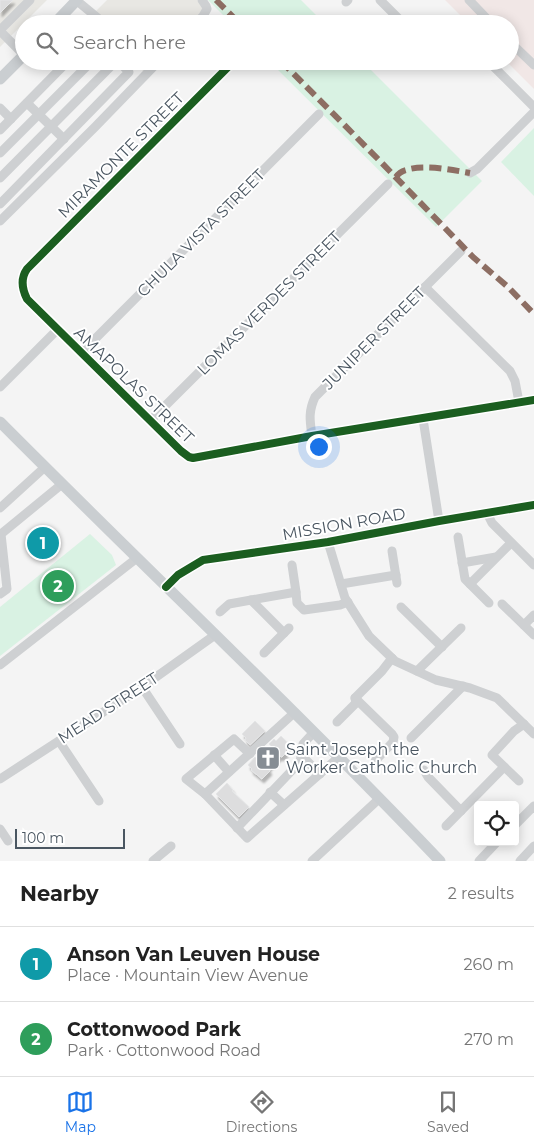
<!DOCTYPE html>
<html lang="en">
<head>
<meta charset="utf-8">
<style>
  body { margin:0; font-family:Montserrat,sans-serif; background:#f2f2f2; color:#222 }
  .controls { position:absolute; right:15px; bottom:15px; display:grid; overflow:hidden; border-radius:5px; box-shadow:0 2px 12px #0003 }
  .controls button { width:45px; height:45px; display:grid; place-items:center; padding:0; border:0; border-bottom:1px solid #e0e0e0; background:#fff; color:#222; font:25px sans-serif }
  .scale { position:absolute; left:15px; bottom:12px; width:110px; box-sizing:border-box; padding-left:5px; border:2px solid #4a5661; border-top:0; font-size:14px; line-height:18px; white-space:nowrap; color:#4a5661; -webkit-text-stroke:4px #fff; paint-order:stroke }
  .you { position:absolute; left:318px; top:446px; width:18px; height:18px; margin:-12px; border:4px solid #fff; border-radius:50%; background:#1a73e8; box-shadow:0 0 0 8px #1a73e833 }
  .badge { display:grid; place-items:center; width:32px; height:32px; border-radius:50%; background:#1a73e8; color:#fff; font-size:16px; font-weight:700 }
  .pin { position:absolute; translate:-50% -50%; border:2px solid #fff; box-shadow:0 1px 5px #0006 }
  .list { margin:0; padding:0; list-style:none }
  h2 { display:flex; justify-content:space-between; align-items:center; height:65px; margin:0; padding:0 20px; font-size:21px }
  h2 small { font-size:16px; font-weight:400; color:#767676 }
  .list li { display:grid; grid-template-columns:32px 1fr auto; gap:15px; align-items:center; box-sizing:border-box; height:75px; padding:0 20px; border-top:1px solid #e0e0e0 }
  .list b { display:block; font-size:19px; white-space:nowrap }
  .list p { margin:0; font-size:16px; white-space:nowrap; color:#767676 }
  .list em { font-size:16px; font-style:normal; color:#767676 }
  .icon { flex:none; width:28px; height:28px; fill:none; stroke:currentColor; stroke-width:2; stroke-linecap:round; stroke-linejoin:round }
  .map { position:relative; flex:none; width:534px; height:861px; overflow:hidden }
  .search { position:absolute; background:#fff; box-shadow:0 2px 12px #0003; left:15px; right:15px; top:15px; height:55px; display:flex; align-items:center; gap:12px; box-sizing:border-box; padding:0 18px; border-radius:28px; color:#767676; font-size:19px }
  .sheet { height:215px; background:#fff }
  nav { display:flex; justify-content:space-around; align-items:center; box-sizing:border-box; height:70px; border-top:1px solid #e0e0e0; background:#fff; font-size:14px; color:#767676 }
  nav a { display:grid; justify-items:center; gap:2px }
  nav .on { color:#1a73e8 }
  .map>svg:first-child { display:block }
  .commercial { fill:#e8e7e3 }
  .medical { fill:#f1e7e6 }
  .green { fill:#d9f2e3 }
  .building { fill:#ddddde; stroke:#e5e6e7; filter:url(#shadow) }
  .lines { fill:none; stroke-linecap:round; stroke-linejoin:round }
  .minor { stroke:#ced0d2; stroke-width:9 }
  .major { stroke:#caced1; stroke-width:11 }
  .quiet { stroke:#8d6e63; stroke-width:6; stroke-dasharray:12 6; stroke-linecap:butt }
  .cycleway-casing { stroke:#fff; stroke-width:11 }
  .cycleway { stroke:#1b5e20; stroke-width:8 }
  .labels { text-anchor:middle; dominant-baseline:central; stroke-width:4; stroke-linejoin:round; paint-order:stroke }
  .street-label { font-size:16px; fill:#4a5661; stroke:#fff }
  .poi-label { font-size:16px; fill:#4a5661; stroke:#fff; text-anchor:start }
</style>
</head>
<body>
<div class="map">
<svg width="534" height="861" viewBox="0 0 534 861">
  <defs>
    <filter id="shadow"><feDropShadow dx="2" dy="4" stdDeviation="1" flood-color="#0004"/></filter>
  </defs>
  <rect width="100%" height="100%" fill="#f4f4f4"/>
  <g class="commercial">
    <polygon points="0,0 47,0 0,47"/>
    <polygon points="107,0 197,0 204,6 204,9 193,24 96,24 90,17"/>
    <polygon points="133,61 156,61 145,73"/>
  </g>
  <polygon class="medical" points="445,0 534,0 534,89 506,61 510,61 510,24 469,24"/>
  <g class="green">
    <polygon points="208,0 301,0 325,24 232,24"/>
    <polygon points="269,61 362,61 482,181 436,227"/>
    <polygon points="534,128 534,196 501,162"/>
    <polygon points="90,534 112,555 116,565 0,656 0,607"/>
  </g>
  <g class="building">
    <polygon points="0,0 13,0 0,13"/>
    <polygon points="46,531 55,544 40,555 31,543"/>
    <polygon points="255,721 265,731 250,745 245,740 246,738 242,734"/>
    <polygon points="281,736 290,745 285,750 287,752 282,757 280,756 268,768 270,771 262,779 251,770 252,769 248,765 255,757 257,759 271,746 269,744 274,739 276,741"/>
    <polygon points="227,783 233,790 232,791 249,807 239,817 216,794"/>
  </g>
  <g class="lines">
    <g class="minor">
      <polyline points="76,0 105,24"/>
      <polyline points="380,0 404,24"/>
      <polyline points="469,0 492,24"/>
      <polyline points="346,2 348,0"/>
      <polyline points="196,24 203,16 207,9 206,6 202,0"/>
      <polyline points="0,30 30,0"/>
      <polyline points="0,31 24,55"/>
      <polyline points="510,42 534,65"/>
      <path d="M 234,61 L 27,269 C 20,279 22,289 27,299 L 181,451 L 189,457 L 193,458 L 312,436 L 534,400"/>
      <polyline points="488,61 534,107"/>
      <polyline points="27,103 64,139"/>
      <polyline points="0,108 11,119"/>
      <polyline points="0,130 68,61"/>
      <polyline points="0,153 92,61"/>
      <polyline points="470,173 477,169 534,112"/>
      <polyline points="0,178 116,61"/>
      <polyline points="0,204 129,72 118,61"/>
      <polyline points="0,221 95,127 159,61"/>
      <polyline points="425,287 510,371 515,381 519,402"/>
      <polyline points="82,352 319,114"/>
      <polyline points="0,387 58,329"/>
      <polyline points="423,419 439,521"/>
      <polyline points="150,421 388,184"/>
      <path d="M 312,436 C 310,421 308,412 315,397 L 461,251"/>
      <polyline points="0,508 45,467"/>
      <polyline points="487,513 492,523 534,565"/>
      <polyline points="458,537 465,579 489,603"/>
      <polyline points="328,542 345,598 369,636 395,661 436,680 470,688 497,698 534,734"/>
      <polyline points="392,551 397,583"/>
      <polyline points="462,563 496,557"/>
      <polyline points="292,565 296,592"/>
      <polyline points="341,584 396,575"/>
      <polyline points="470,584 511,543"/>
      <polyline points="166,587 178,575 203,560 328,542 439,521 534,505"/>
      <polyline points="0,594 7,589 1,534 62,484"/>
      <polyline points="251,600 284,633"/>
      <polyline points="502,604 534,635"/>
      <polyline points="401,607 442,647"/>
      <polyline points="220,612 229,604 296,592 297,603 304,610 340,605 348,602"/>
      <polyline points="524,625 534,615"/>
      <polyline points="264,653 289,628"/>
      <polyline points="0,665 137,558"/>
      <polyline points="417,671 461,628"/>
      <polyline points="142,687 180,744"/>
      <polyline points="355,698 392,734 394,737 393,742 375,761"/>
      <polyline points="294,713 205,794 247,838 339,757"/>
      <polyline points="337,722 356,703 355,698 382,671 392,658"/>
      <polyline points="411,738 463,686"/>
      <polyline points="59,741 99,801"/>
      <polyline points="214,755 229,772"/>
      <polyline points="301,755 320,774"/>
      <polyline points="424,770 428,777 461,811"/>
      <polyline points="0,779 142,687 215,635"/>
      <polyline points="519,781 492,755 514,731 524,724"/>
      <polyline points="270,792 284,805"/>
      <polyline points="205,794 186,779 234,739 250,754"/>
      <polyline points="515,825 534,806"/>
      <polyline points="446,826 504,767"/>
      <polyline points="237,828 300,762 303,744 314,732"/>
      <polyline points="0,829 8,841"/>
      <polyline points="153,861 171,846"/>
      <polyline points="312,861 380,798"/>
      <polyline points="479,861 497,842"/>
      <polyline points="520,861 534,846"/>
    </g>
    <g class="major">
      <polyline points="54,24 77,0"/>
      <polyline points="0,79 24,55"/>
      <path d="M 0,422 C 146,569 297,711 440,861"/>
    </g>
    <g class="quiet">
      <polyline points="216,0 240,24"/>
      <polyline points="281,61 378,159 473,257 508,287 534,314"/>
      <path d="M 396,177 C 398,174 402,171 406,170 C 424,164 452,170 470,173"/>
    </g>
    <defs>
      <g id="cycleway">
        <path d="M 234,61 L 27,269 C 20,279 22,289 27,299 L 181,451 L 189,457 L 193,458 L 312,436 L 534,400"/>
        <polyline points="166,587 178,575 203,560 328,542 439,521 534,505"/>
      </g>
    </defs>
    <use href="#cycleway" class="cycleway-casing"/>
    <use href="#cycleway" class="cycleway"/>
  </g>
  <defs>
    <symbol id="church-square" viewBox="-11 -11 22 22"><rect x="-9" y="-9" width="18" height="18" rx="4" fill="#868d94" stroke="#fff"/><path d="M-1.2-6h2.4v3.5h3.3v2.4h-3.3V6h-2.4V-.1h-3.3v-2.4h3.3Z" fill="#fff"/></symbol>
  </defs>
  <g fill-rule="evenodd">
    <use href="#church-square" x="254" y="744" width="28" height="28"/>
  </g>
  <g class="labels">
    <g class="street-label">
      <text transform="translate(121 155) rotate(-45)">MIRAMONTE STREET</text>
      <text transform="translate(201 233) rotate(-45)">CHULA VISTA STREET</text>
      <text transform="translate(269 303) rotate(-45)">LOMAS VERDES STREET</text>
      <text transform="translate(374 338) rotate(-45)">JUNIPER STREET</text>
      <text transform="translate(134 385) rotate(44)">AMAPOLAS STREET</text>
      <text transform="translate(344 524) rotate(-10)">MISSION ROAD</text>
      <text transform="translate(108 708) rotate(-33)">MEAD STREET</text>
    </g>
    <g class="poi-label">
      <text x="286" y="749">Saint Joseph the<tspan x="286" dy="18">Worker Catholic Church</tspan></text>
    </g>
  </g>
</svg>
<div class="controls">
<button><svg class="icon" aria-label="locate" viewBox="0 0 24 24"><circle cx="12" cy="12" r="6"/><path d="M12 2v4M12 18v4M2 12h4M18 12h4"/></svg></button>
</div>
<div class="scale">100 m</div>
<div class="you"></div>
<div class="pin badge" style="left:43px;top:543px;background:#0f9aa8">1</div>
<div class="pin badge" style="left:58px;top:586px;background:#2e9e5b">2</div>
<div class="search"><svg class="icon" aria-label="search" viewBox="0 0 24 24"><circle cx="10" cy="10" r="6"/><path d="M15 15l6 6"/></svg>Search here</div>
</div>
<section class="sheet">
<h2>Nearby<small>2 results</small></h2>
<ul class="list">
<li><span class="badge" style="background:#0f9aa8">1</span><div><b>Anson Van Leuven House</b><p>Place · Mountain View Avenue</p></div><em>260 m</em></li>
<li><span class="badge" style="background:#2e9e5b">2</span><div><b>Cottonwood Park</b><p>Park · Cottonwood Road</p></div><em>270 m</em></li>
</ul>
</section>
<nav>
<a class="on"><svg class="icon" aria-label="map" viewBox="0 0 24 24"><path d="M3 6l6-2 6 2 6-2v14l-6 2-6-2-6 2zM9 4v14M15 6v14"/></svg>Map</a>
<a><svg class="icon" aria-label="directions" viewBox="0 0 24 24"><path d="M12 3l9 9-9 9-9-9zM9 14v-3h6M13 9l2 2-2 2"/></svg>Directions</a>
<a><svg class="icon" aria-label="saved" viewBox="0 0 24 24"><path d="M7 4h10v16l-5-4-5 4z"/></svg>Saved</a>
</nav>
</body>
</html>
